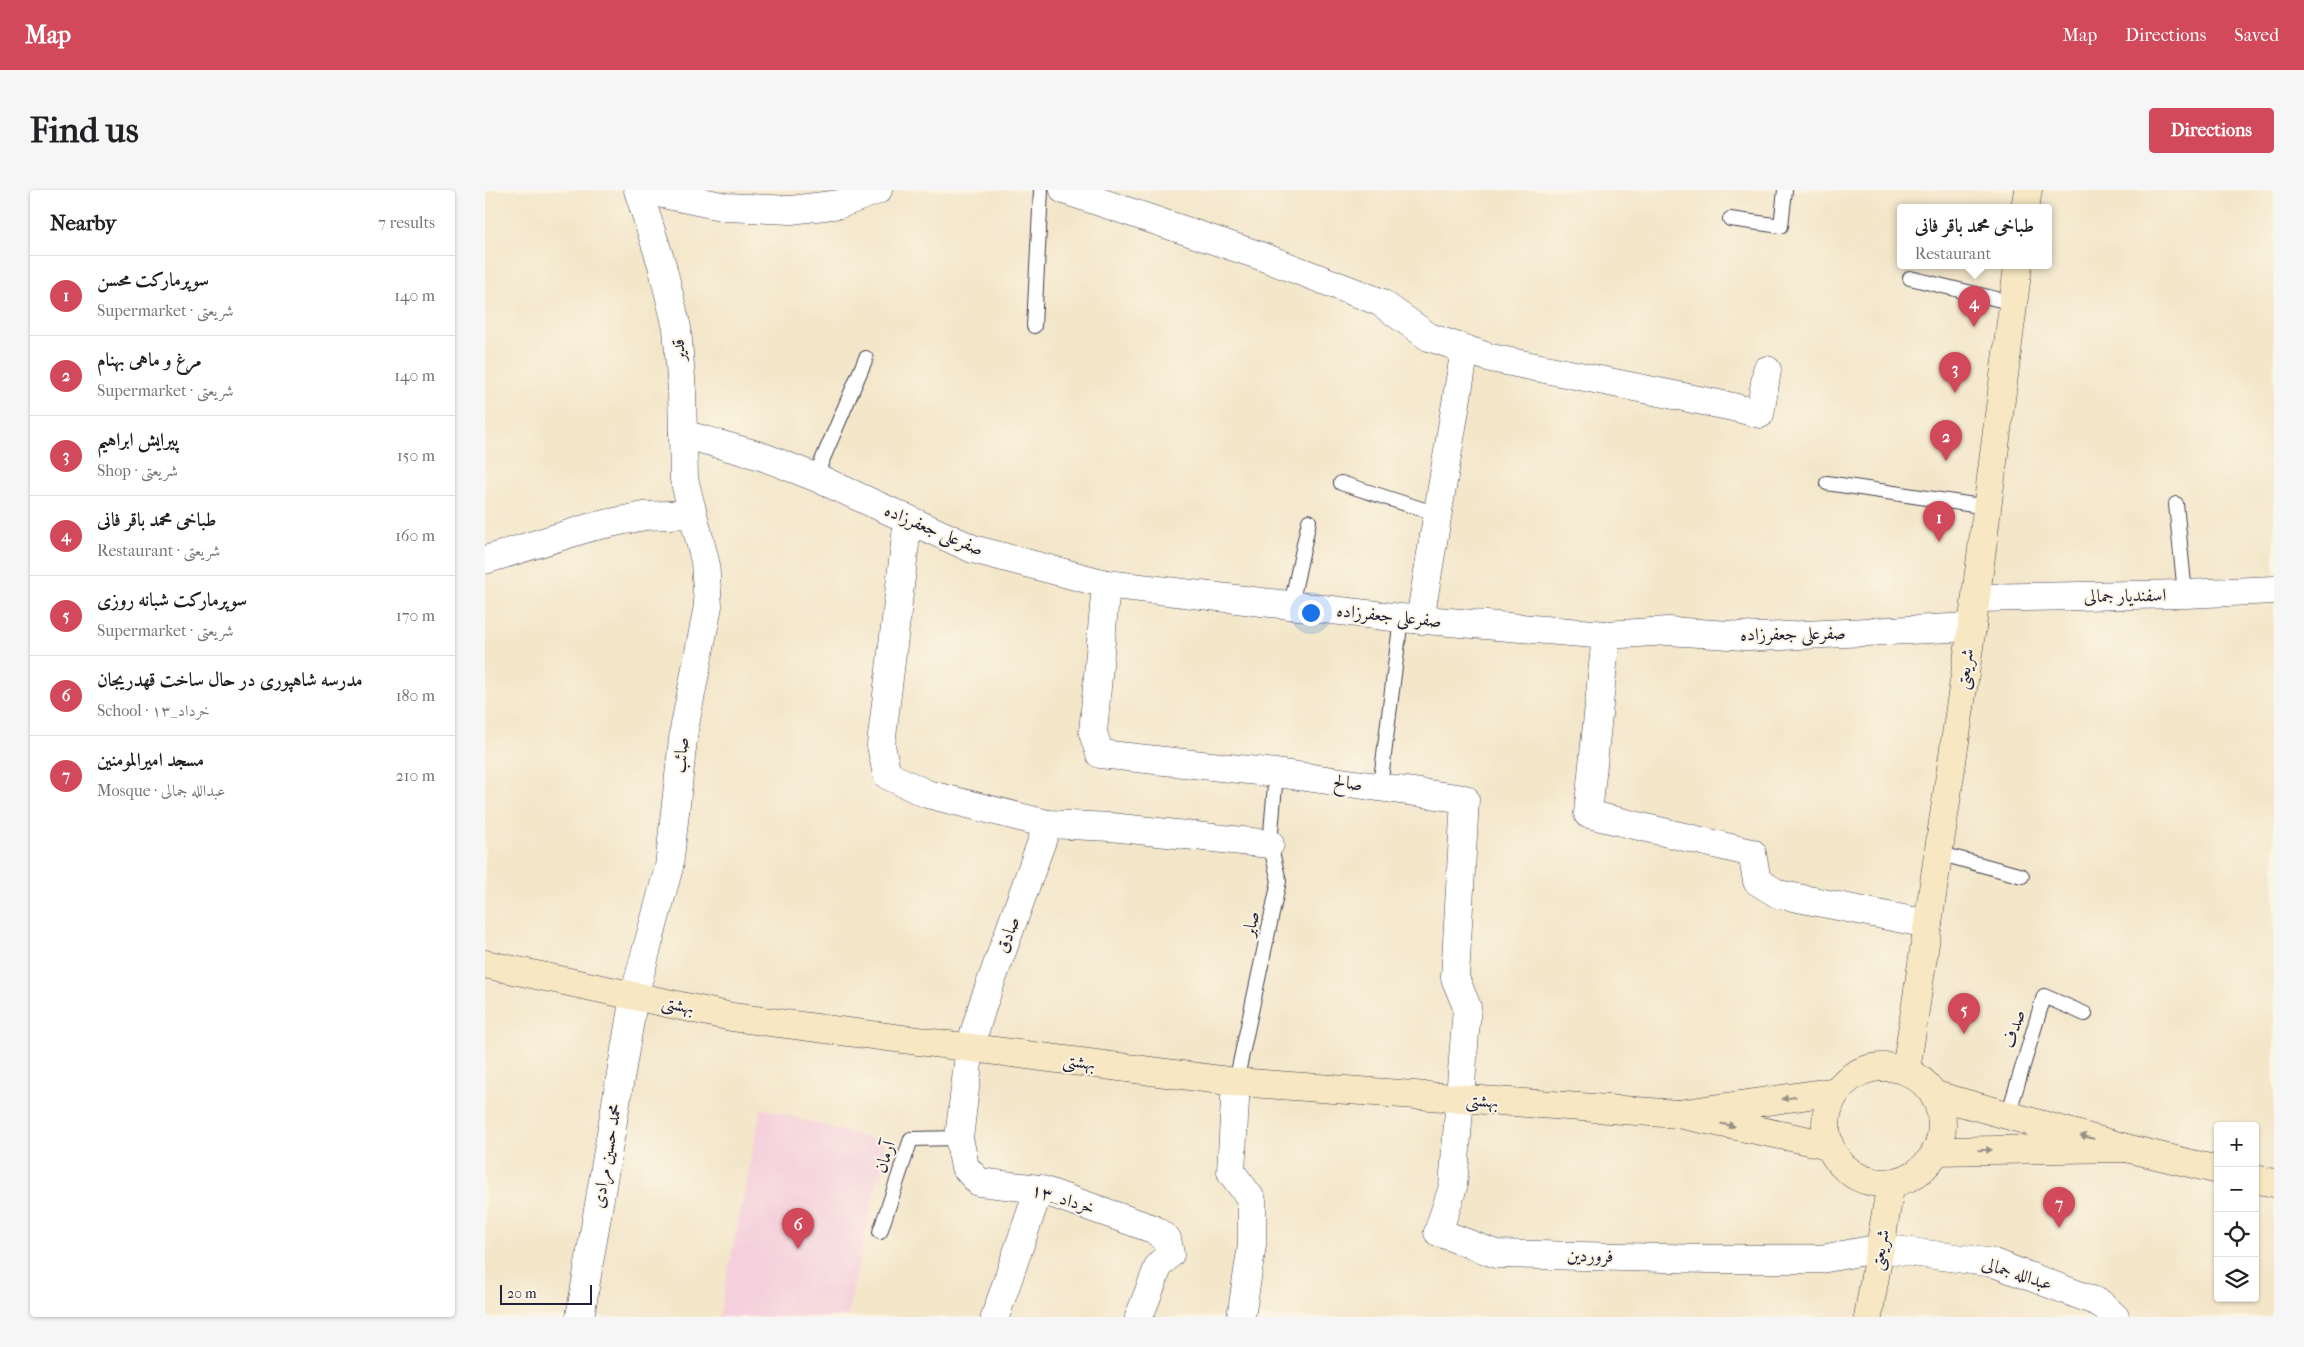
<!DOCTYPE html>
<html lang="en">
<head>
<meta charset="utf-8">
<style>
  body { margin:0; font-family:"IM FELL French Canon",Amiri,serif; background:#f6f6f6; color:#202124 }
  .controls { position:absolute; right:15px; bottom:15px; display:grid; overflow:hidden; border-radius:5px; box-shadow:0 1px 4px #0004 }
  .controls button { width:45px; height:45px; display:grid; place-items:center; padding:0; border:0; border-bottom:1px solid #e0e0e0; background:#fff; color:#202124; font:25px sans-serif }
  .scale { position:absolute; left:15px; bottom:12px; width:92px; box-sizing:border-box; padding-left:5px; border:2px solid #22223b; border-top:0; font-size:14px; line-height:18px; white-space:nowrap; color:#22223b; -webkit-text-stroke:4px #fcf5e5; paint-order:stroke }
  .you { position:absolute; left:825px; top:422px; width:18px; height:18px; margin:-12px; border:4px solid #fff; border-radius:50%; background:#1a73e8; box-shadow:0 0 0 8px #1a73e833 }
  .badge { display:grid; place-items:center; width:32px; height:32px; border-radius:50%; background:#d1495b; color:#fff; font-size:16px; font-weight:700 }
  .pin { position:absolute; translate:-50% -41px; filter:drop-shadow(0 1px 2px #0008) }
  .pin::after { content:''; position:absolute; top:26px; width:18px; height:15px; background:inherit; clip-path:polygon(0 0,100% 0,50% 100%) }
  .popup { position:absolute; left:1412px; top:14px; width:155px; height:65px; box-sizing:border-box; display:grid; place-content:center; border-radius:5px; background:#fff; filter:drop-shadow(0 1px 4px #0005); font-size:16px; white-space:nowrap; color:#757577 }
  .popup b { font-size:19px; color:#202124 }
  .popup::after { content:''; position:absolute; left:50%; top:100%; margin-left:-10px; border:10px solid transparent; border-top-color:#fff }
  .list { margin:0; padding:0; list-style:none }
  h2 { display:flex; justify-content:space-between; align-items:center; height:65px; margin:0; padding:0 20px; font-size:21px }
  h2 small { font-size:16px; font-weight:400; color:#757577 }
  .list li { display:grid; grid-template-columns:32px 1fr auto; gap:15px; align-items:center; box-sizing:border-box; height:80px; padding:0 20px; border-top:1px solid #e0e0e0 }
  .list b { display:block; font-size:19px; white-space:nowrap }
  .list p { margin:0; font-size:16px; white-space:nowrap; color:#757577 }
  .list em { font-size:16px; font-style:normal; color:#757577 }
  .icon { flex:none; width:28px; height:28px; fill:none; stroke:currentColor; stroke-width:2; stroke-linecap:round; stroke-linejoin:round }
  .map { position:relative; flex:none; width:1789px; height:1127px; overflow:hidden; border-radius:5px }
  header { display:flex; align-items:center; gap:30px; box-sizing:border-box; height:70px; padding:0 25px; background:#d1495b; color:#fff }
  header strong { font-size:24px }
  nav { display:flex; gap:28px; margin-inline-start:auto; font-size:18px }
  .intro { display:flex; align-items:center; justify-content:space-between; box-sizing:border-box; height:120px; padding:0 30px }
  h1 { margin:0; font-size:35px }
  .button { padding:12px 22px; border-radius:5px; background:#d1495b; color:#fff; font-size:18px; font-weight:700 }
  main { display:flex; gap:30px; padding:0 30px }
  aside { flex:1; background:#fff; border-radius:5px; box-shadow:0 1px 4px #0004 }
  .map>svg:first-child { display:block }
  .built { fill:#f4cfdc }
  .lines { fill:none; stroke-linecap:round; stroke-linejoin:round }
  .lane-casing { stroke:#413f50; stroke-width:16 }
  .street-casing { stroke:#413f50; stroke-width:29 }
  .secondary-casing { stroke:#413f50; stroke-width:29 }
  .lane { stroke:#fff; stroke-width:14 }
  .street { stroke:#fff; stroke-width:28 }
  .secondary { stroke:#f7e8c3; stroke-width:28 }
  .oneway { fill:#978f86 }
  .labels { text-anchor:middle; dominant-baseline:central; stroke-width:4; stroke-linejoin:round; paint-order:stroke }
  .street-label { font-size:18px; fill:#22223b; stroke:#fcf5e5 }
</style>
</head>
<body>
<header>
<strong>Map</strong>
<nav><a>Map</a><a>Directions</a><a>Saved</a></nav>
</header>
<div class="intro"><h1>Find us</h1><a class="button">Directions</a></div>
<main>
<aside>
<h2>Nearby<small>7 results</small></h2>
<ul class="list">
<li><span class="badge">1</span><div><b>سوپرمارکت محسن</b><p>Supermarket · شریعتی</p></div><em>140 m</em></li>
<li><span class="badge">2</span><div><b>مرغ و ماهی بهنام</b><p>Supermarket · شریعتی</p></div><em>140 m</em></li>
<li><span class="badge">3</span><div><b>پیرایش ابراهیم</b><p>Shop · شریعتی</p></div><em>150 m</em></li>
<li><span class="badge">4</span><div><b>طباخی محمد باقر فانی</b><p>Restaurant · شریعتی</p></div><em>160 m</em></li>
<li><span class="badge">5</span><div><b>سوپرمارکت شبانه روزی</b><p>Supermarket · شریعتی</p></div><em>170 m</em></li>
<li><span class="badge">6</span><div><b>مدرسه شاهپوری در حال ساخت قهدریجان</b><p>School · ۱۳_خرداد</p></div><em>180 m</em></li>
<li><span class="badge">7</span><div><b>مسجد امیرالمومنین</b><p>Mosque · عبدالله جمالی</p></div><em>210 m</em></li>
</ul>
</aside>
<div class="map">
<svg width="1789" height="1127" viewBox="0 0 1789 1127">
  <rect width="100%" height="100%" fill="#fcf5e5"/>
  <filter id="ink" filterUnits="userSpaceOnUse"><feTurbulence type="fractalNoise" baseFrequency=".02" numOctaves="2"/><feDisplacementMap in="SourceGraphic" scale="10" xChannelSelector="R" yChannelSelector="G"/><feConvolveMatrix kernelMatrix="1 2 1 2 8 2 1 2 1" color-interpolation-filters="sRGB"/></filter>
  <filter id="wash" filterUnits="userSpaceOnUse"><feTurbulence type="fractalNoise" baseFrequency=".0096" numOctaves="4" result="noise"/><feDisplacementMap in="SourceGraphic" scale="20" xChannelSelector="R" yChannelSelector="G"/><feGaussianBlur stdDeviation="1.12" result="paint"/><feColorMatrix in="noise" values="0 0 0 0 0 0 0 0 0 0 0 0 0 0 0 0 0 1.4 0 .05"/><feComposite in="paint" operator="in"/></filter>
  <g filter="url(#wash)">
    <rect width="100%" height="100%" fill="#f3e6c9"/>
    <polygon class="built" points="276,918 398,952 398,983 392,991 362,1127 234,1127"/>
  </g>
  <g filter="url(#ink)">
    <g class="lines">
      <defs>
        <g id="lane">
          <polyline points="1245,29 1296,36 1300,0"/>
          <polyline points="1425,88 1528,113"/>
          <polyline points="549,136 556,0"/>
          <polyline points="330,287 381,168"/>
          <polyline points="856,293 952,324"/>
          <polyline points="1342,293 1502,317"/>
          <polyline points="1691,314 1700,404"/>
          <polyline points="806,415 824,331"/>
          <polyline points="895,597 916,428"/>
          <polyline points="1453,663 1537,686"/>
          <polyline points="751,892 794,691 785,654 791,583"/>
          <polyline points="1523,925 1559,806 1600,824"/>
          <polyline points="395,1042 426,949 474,948"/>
        </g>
        <g id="street">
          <polyline points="159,0 241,17 306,20 355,14 393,0"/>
          <polyline points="579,0 773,65 895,112 944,147 1006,168 1248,217 1275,224 1282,180"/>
          <polyline points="198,244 276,266 330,287 488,359 621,394 916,428 1121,445 1183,441 1275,447 1487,437"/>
          <polyline points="423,329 396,555 402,585 442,604 563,634 626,637 785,654"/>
          <polyline points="0,370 106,337 159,326 207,324"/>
          <polyline points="621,394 608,543 615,564 791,583 980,609 970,788 982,817 968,997 953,1042 1011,1064 1223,1069 1336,1069 1396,1058 1509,1073 1615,1113 1630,1127"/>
          <polyline points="1491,408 1700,404 1789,400"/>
          <polyline points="935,430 980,159"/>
          <polyline points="1121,445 1103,624 1267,663 1272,691 1293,704 1443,734"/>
          <polyline points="563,634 498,814 485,857 474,948 480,977 494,992 554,999 668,1039 682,1049 685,1064 674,1075 654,1127"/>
          <polyline points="751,892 746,982 767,1010 767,1055 756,1127"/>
          <polyline points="95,1127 149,806 184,677 199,540 223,416 220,371 199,289 197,201 192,138 177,75 153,0"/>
          <polyline points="510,1127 554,999"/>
        </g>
        <g id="secondary">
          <polyline points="1540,18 1543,0"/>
          <polyline points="0,774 247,827 751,892 1193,924"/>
          <circle cx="1399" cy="935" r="58"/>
          <polyline points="1421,881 1487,437 1533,76"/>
          <polyline points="1450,905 1641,958 1452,961"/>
          <polyline points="1344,955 1193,924 1352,901"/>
          <polyline points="1641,958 1733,980"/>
          <polyline points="1770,989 1789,993"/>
          <polyline points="1383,1127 1406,993"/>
        </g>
      </defs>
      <use href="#lane" class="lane-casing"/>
      <use href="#street" class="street-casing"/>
      <use href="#secondary" class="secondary-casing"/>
      <use href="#lane" class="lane"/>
      <use href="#street" class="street"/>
      <use href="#secondary" class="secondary"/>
    </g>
    <defs><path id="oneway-solid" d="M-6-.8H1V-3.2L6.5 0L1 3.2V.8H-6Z" transform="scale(1.25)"/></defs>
    <g class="oneway">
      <use href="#oneway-solid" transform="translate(1304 908) rotate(171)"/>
      <use href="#oneway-solid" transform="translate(1243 935) rotate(12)"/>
      <use href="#oneway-solid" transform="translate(1602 947) rotate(-165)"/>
      <use href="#oneway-solid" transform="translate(1500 960) rotate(-1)"/>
    </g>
  </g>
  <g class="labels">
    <g class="street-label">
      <text transform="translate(194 160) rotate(-95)">قدیر</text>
      <text transform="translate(449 340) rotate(23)">صفرعلی جعفرزاده</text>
      <text transform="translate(1640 406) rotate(-1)">اسفندیار جمالی</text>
      <text transform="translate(904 426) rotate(6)">صفرعلی جعفرزاده</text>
      <text transform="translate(1308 444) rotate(-1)">صفرعلی جعفرزاده</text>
      <text transform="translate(1480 479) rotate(-82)">شریعتی</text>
      <text transform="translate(196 565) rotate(-84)">صائب</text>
      <text transform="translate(863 593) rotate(8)">صالح</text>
      <text transform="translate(766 734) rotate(-78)">صابر</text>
      <text transform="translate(523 745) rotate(-70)">صادق</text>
      <text transform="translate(193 815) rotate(12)">بهشتی</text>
      <text transform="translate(1529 839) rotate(-73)">صدف</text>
      <text transform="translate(594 872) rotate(8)">بهشتی</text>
      <text transform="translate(997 911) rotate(4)">بهشتی</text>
      <text transform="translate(122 966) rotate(-80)">محمد حسین مرادی</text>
      <text transform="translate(400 967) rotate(-72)">آرمان</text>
      <text transform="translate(578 1009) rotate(17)">۱۳_خرداد</text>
      <text transform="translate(1395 1060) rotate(-80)">شریعتی</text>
      <text transform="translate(1105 1066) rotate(1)">فروردین</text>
      <text transform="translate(1532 1084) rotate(18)">عبدالله جمالی</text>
    </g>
  </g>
</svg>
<div class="controls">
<button>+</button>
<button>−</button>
<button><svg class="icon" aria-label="locate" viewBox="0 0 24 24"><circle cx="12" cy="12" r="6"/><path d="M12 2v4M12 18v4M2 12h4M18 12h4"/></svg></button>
<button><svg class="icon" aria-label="layers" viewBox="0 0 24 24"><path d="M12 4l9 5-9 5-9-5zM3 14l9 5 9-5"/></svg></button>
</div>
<div class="scale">20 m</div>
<div class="you"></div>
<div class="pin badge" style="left:1454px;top:352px">1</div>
<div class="pin badge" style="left:1461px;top:271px">2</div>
<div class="pin badge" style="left:1470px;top:203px">3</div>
<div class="pin badge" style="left:1489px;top:137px">4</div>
<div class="popup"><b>طباخی محمد باقر فانی</b>Restaurant</div>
<div class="pin badge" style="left:1479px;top:844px">5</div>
<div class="pin badge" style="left:313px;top:1059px">6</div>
<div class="pin badge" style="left:1574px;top:1038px">7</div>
</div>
</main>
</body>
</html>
